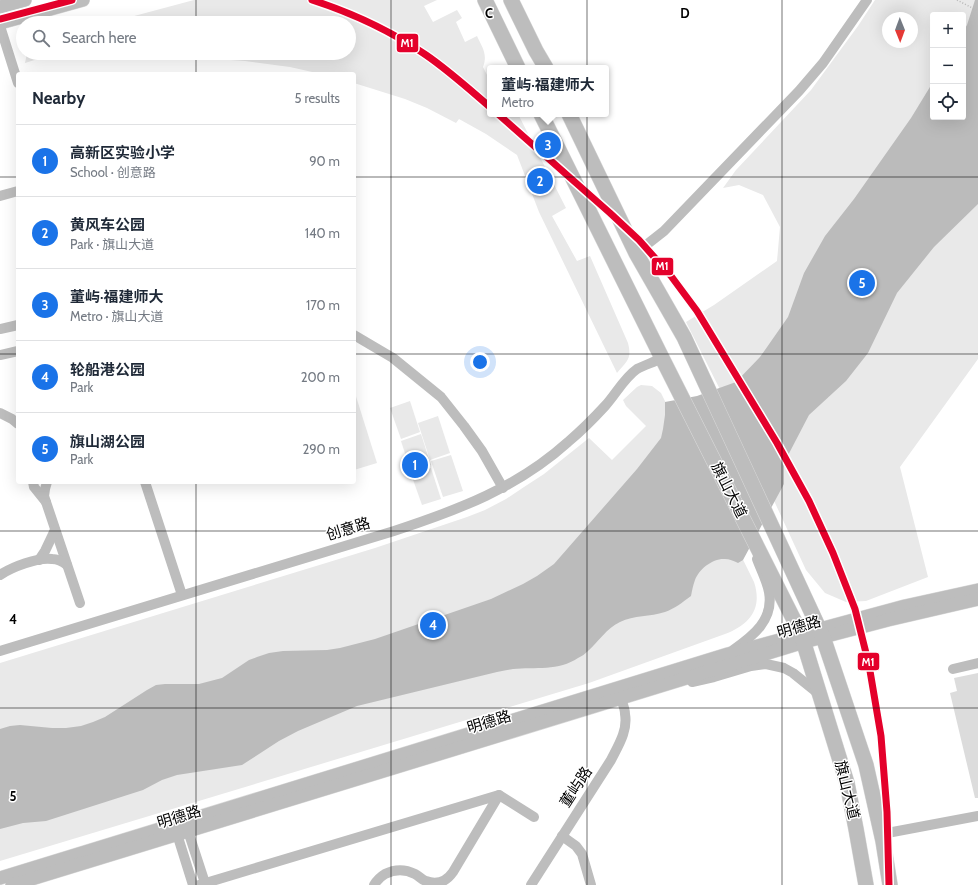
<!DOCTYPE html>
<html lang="en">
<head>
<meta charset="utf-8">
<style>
  body { margin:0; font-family:Cabin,"Noto Sans SC",sans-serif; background:#f2f2f3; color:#1f2937 }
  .controls { position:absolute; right:12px; top:12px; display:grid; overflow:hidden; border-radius:4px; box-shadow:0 4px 16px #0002 }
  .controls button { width:36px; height:36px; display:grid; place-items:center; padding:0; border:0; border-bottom:1px solid #e0e1e3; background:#fff; color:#1f2937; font:20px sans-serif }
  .compass { position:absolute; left:882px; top:12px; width:36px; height:36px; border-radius:50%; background:#fff; box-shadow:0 4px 16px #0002; rotate:179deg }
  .you { position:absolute; left:480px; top:362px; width:14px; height:14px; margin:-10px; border:3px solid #fff; border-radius:50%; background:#1a73e8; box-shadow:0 0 0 6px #1a73e833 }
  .badge { display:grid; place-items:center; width:26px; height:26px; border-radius:50%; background:#1a73e8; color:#fff; font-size:13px; font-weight:700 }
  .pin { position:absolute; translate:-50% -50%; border:2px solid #fff; box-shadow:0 1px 4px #0006 }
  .popup { position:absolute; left:487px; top:65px; width:122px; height:52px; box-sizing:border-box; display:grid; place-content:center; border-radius:4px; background:#fff; filter:drop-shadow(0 1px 3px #0005); font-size:13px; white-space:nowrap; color:#747a83 }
  .popup b { font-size:15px; color:#1f2937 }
  .popup::after { content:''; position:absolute; left:50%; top:100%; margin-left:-8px; border:8px solid transparent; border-top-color:#fff }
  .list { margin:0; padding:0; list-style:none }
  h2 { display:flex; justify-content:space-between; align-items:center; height:52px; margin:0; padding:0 16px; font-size:17px }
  h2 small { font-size:13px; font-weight:400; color:#747a83 }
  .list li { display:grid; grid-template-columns:26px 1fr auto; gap:12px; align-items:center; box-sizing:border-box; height:72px; padding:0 16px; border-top:1px solid #e0e1e3 }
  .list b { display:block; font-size:15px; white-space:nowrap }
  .list p { margin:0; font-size:13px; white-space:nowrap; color:#747a83 }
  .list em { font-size:13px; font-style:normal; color:#747a83 }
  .icon { flex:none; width:22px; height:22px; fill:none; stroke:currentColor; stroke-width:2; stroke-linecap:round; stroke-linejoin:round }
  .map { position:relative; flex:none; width:978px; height:885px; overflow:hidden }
  .search { position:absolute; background:#fff; box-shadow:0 4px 16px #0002; left:16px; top:16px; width:340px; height:44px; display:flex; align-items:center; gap:10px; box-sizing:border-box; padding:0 14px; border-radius:22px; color:#747a83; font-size:15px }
  .panel { position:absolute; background:#fff; box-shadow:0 4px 16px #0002; left:16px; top:72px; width:340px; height:412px; border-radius:4px }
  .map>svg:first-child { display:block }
  .green { fill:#e9e9e9; fill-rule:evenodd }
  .water { fill:#bbb }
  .building { fill:#dcdcdc }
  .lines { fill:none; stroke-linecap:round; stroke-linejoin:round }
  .major-casing { stroke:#dbdbdb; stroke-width:14 }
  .highway-casing { stroke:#dbdbdb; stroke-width:16 }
  .path { stroke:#b8b8b8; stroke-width:1.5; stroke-dasharray:1 2; stroke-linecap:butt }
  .minor { stroke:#bdbdbd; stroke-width:10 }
  .major { stroke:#bdbdbd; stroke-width:13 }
  .highway { stroke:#bdbdbd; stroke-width:15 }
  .metro-1-casing { stroke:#fff; stroke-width:10 }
  .metro-1 { stroke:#e4002b; stroke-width:7 }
  .grid { fill:none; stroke:#000; stroke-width:1; stroke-opacity:0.55 }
  .labels { text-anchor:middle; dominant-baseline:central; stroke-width:3; stroke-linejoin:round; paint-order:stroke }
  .street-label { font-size:15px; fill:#000; stroke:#fff }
  .grid-label { font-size:13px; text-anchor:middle; font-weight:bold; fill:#000; stroke:#fff; stroke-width:3; stroke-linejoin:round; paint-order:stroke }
  .line-badge { stroke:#fff; stroke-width:1.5 }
  .badge-label { font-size:11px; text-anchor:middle; font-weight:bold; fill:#fff }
</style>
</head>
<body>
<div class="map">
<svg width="978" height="885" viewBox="0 0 978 885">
  <rect width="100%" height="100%" fill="#fff"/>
  <g class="green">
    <path d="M 194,0 L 437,0 L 424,6 L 433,22 L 457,10 L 462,18 L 456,22 L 465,42 L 477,36 C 482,47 488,54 483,67 L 490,81 L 490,114 L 518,114 L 566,208 L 552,216 L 577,261 L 590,256 L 628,343 C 632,359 627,361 617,373 L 539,212 L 517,155 L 486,134 L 459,119 L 456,123 L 427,108 L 405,99 L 354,83 L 354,74 L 321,74 L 290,67 L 245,61 L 187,57 L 187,53 L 349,53 L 349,23 L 108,23 Z"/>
    <path d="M 875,0 L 978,0 L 978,359 L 900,467 L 928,577 L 866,601 L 846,602 L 825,593 L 806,570 L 752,453 L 686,322 L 714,305 L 777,261 L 780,227 L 763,195 L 739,185 L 723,188 L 736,170 L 811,90 L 858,26 ZM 933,15 L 963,15 L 963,117 L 933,117 ZM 888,18 L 912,18 L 912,42 L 888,42 Z"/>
    <polygon points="27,53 57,53 25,63"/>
    <path d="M 641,385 L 652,386 L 661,393 L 754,582 C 763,609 749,625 725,634 L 589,683 L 0,861 L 0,663 L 375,548 L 467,517 L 485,510 L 506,499 L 524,487 L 544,474 L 589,438 L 612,460 L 646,426 L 626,406 L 623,400 L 637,387 Z"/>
    <polygon points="354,390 377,463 354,470"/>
    <polygon points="410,401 420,432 401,439 390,408"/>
    <polygon points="438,416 450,453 430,460 418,423"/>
    <polygon points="421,434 431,465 411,472 401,441"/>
    <polygon points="451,455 463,491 443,497 431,461"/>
    <polygon points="431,468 441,499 422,505 411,474"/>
  </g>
  <path class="water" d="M 975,0 L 978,0 L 978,204 L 934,247 L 897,293 L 868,353 L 846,381 L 809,415 L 784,463 L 784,484 L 743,560 L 738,563 C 734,561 729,559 725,559 C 713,558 699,569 695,580 C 693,585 692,591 691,596 C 683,602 674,609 665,612 C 650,617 634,615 620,622 C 606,629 599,641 588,651 C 585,654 582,656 578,658 C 559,671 535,667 513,669 C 507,670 502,671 497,672 L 357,706 L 298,731 L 279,741 L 242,765 L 177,775 L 162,780 L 143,790 L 46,821 L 23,823 L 0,829 L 0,729 L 10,726 L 20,725 L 52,728 L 66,728 L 81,726 L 93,722 L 105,717 L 147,690 L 156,685 L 165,684 L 199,684 L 222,678 L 249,660 L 257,657 L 269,653 L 283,651 L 327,650 L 340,648 L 375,639 L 491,599 L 523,584 L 537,576 L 554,564 L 637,469 L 661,438 L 663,429 L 665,415 L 665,402 L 697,396 L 736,382 L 760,357 L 788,317 L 804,273 L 825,236 L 854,199 L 911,118 L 933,82 L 933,117 L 963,117 L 963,32 L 967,25 Z"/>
  <polygon class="building" points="978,673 978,798 975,798 950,693 957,691 954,678"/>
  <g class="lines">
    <defs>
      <g id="major">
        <polyline points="0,7 25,0"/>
        <polyline points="0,23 83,0"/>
        <polyline points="0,878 290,789 728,654 905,606 978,590"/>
        <polyline points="12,885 804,642 888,620 978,599"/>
      </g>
      <g id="highway">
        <polyline points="485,0 518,68"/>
        <polyline points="511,0 536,51 546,68"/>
        <polyline points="541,114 662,358 801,634 847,783 856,829 866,885"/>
        <polyline points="569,114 636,253 684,337 823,637 866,765 883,841 890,885"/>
      </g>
    </defs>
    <use href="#major" class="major-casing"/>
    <use href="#highway" class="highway-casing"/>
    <polyline class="path" points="957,0 978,11"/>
    <g class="minor">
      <polyline points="0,26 18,83"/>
      <polyline points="0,196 18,191"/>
      <polyline points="636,253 664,231 799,91 823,63 867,0"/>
      <polyline points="0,329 18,325"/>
      <polyline points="354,335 393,358 441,397 464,426 482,451 503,488"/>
      <polyline points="0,355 18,351"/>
      <polyline points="0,413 12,419 18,424"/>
      <polyline points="33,482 34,487 46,502"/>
      <polyline points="47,482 45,489 44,496 80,603"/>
      <polyline points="145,482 182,595"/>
      <polyline points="39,560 45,551 55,530"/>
      <path d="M 0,575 C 12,567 38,557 52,559 C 58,559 62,561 67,565"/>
      <path d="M 733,650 C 753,636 774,620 769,592 C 767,581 761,570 757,559"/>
      <path d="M 0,651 L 394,531 C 458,510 517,488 568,442 C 581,431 594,418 605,406 C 616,394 624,378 637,369 C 645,365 654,362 662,358"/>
      <polyline points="953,669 978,663"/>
      <polyline points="692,682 714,677 751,666 766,664 784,668 793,673 819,694"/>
      <polyline points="188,831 205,883"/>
      <polyline points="177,834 193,885"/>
      <polyline points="882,834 978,816"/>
      <polyline points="562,836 576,846 582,854 591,885"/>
      <polyline points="199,885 499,795 534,817"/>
      <path d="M 374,885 C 377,880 380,877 385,874 C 395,869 405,869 415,874 C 419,876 422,880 426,881 C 437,885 446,882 453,872 L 499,795"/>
      <path d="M 531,885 L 611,760 C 618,746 628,731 625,714 C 625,709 623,704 621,699 L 628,697"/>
    </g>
    <use href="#major" class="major"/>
    <use href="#highway" class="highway"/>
    <defs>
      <g id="metro-1">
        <path d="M 312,0 C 352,13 391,31 426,55 C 448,70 469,89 490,107"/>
        <polyline points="0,19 72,0"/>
        <polyline points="498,114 610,213 639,240 671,276 697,311 777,443 809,501 833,553 855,609 869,665 881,736 887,812 889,885"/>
      </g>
    </defs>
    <use href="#metro-1" class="metro-1-casing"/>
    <use href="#metro-1" class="metro-1"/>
  </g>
  <path class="grid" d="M 196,0 L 196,23M 391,0 L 391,885M 587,0 L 587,885M 782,0 L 782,885M 196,53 L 196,74M 0,177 L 18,177M 354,177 L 978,177M 0,354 L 18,354M 354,354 L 978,354M 196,482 L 196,885M 0,531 L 978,531M 0,708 L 978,708"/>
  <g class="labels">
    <g class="street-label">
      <text transform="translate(729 490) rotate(63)">旗山大道</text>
      <text transform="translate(348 529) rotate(-17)">创意路</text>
      <text transform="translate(799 627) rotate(-16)">明德路</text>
      <text transform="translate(489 722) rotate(-17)">明德路</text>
      <text transform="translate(576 787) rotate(-57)">董屿路</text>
      <text transform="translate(847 790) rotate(76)">旗山大道</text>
      <text transform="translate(179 817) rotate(-17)">明德路</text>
    </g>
  </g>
  <g class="grid-label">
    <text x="489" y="18">C</text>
    <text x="685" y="18">D</text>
    <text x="13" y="624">4</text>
    <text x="13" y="801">5</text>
  </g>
  <g class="line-badge">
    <rect x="396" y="33" width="23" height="20" rx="4" fill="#e4002b"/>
    <rect x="651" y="257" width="23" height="19" rx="4" fill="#e4002b"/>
    <rect x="857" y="652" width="23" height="19" rx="4" fill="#e4002b"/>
  </g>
  <g class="badge-label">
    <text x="407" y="47">M1</text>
    <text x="662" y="270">M1</text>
    <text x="868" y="666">M1</text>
  </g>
</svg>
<div class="controls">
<button>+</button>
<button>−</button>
<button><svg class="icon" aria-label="locate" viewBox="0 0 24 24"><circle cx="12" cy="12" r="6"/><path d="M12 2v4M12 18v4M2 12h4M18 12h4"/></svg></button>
</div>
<svg class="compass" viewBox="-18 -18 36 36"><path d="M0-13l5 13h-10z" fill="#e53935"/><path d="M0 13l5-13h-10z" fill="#747a83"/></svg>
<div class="you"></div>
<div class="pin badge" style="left:415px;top:465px">1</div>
<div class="pin badge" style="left:540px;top:181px">2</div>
<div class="pin badge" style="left:548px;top:145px">3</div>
<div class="popup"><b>董屿·福建师大</b>Metro</div>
<div class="pin badge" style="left:433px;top:625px">4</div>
<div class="pin badge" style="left:862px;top:283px">5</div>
<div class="search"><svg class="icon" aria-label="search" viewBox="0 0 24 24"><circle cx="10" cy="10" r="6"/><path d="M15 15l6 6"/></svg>Search here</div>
<section class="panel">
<h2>Nearby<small>5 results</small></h2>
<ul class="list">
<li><span class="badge">1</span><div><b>高新区实验小学</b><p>School · 创意路</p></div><em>90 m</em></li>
<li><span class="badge">2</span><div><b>黄风车公园</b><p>Park · 旗山大道</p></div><em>140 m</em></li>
<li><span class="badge">3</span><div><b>董屿·福建师大</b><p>Metro · 旗山大道</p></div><em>170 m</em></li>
<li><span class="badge">4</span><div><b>轮船港公园</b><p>Park</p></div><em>200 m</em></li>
<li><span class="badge">5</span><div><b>旗山湖公园</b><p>Park</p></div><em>290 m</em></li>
</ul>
</section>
</div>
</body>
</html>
